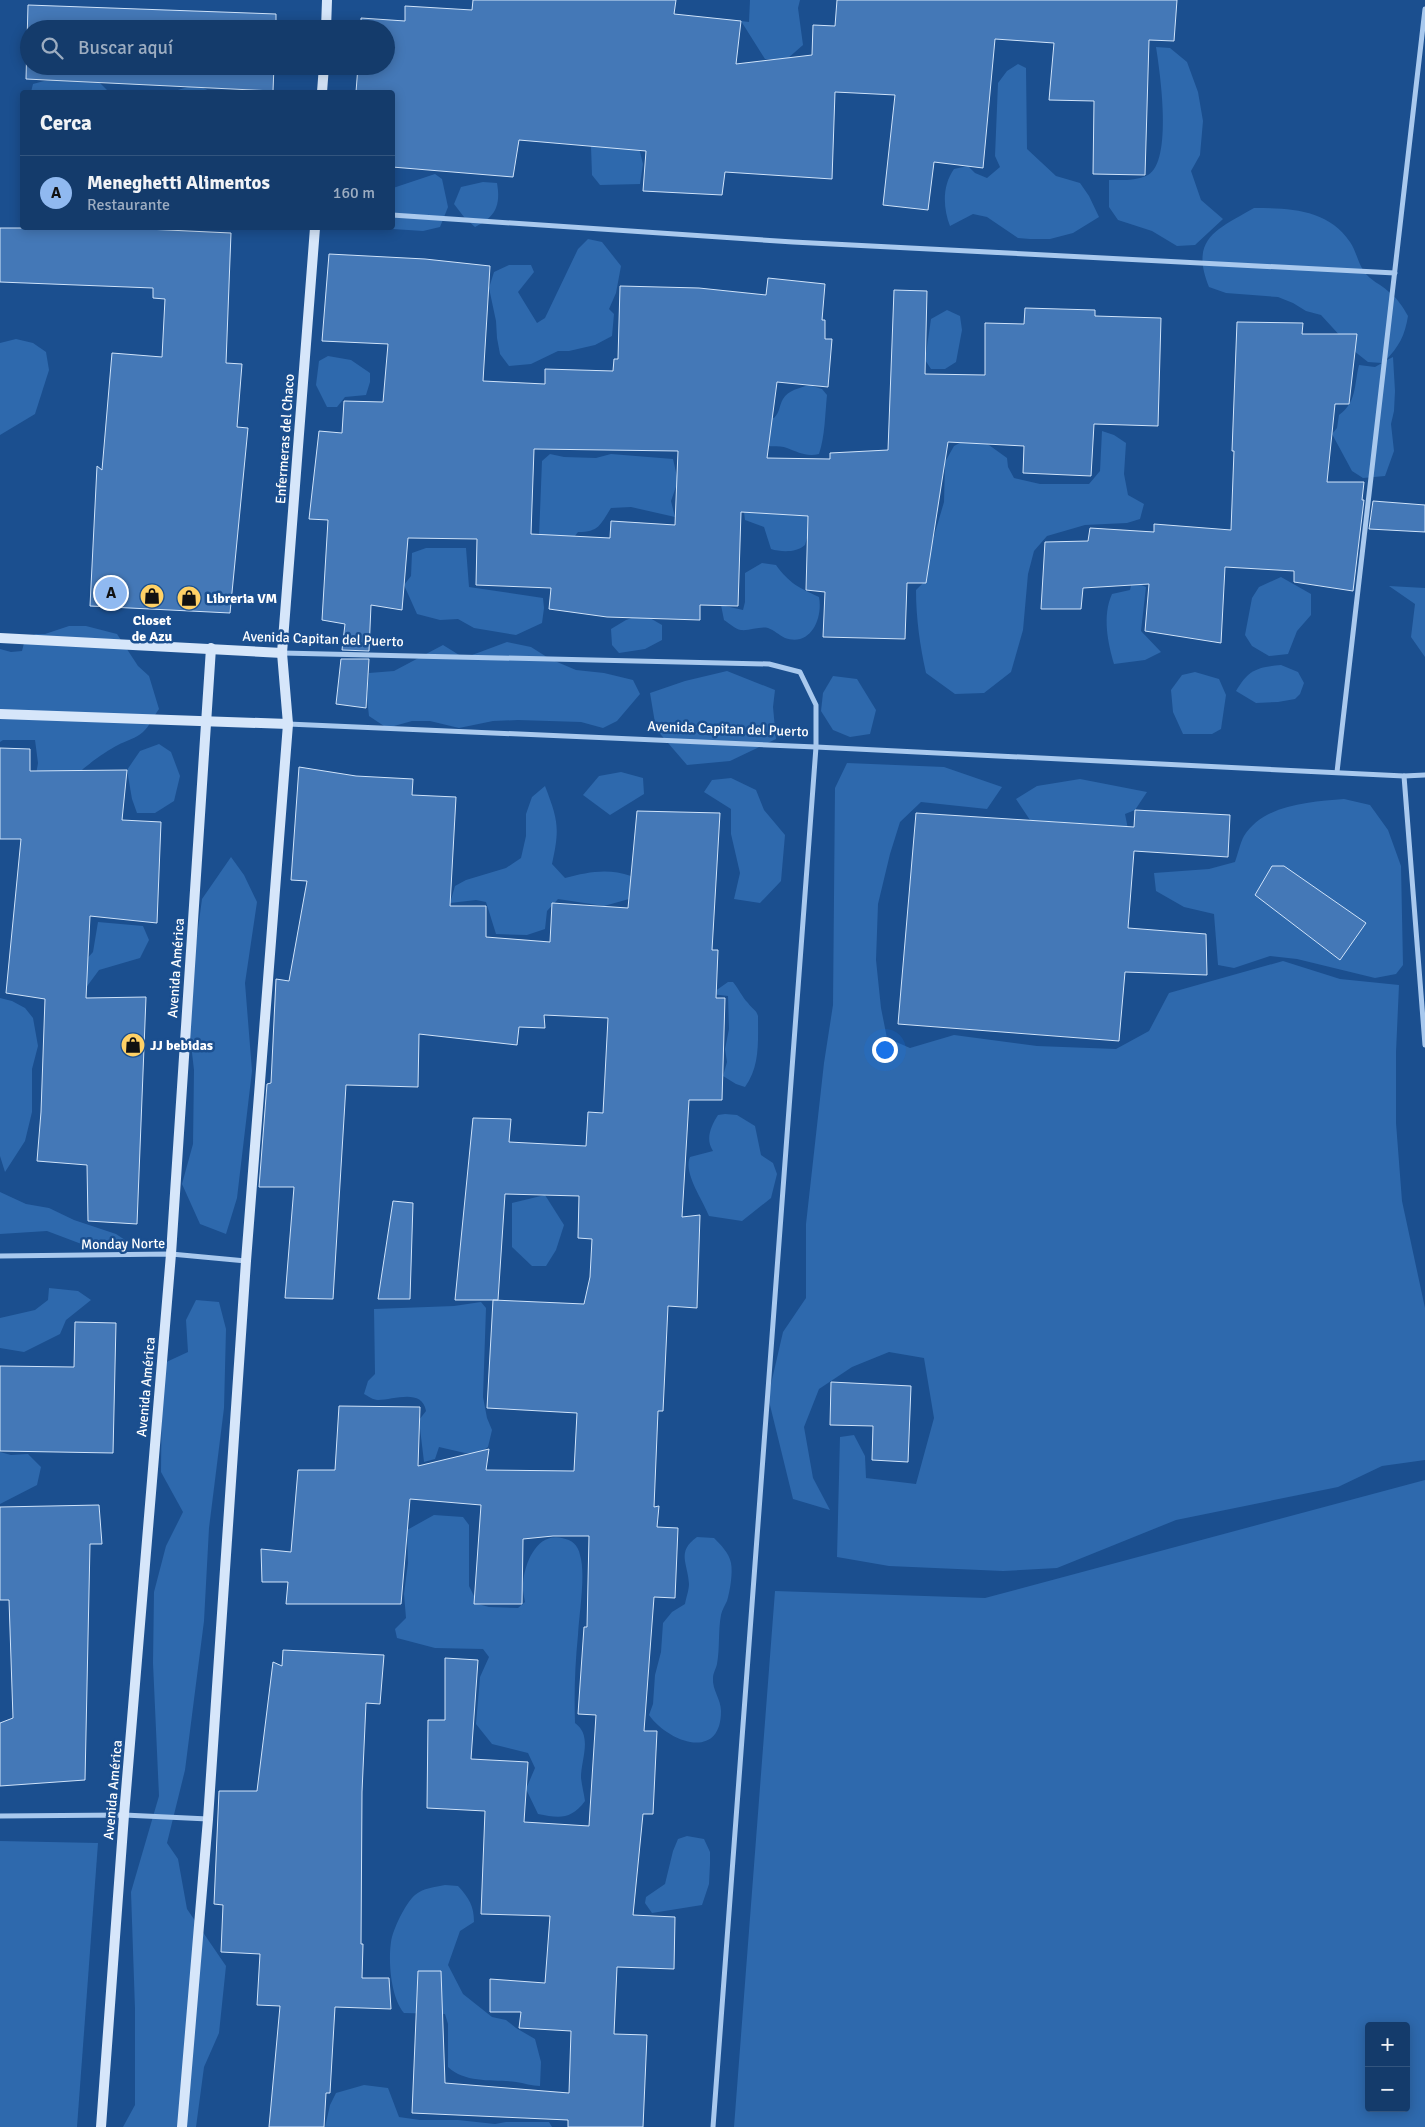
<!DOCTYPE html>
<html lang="es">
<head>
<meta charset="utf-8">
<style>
  body { margin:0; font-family:Signika,sans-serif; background:#214673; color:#f1f3f6 }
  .controls { position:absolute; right:15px; bottom:15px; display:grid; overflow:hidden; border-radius:5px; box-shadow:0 2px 12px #0003 }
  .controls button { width:45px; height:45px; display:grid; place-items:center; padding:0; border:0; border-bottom:1px solid #33557e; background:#143b6b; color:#f1f3f6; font:25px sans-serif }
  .you { position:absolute; left:884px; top:1049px; width:18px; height:18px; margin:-12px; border:4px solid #fff; border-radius:50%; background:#1a73e8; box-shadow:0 0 0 8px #1a73e833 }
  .badge { display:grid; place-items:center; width:32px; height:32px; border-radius:50%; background:#90b9f0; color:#111; font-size:16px; font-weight:700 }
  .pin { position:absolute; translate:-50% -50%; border:2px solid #fff; box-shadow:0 1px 5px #0006 }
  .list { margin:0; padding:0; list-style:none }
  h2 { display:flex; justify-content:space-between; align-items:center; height:65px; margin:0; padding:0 20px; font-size:21px }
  h2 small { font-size:16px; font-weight:400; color:#9dadc1 }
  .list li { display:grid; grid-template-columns:32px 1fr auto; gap:15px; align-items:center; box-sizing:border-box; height:75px; padding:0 20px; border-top:1px solid #33557e }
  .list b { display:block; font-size:19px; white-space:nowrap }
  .list p { margin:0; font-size:16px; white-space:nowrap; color:#9dadc1 }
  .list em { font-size:16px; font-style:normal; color:#9dadc1 }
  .icon { flex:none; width:28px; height:28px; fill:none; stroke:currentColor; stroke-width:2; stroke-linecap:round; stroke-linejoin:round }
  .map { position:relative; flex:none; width:1425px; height:2127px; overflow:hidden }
  .search { position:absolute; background:#143b6b; box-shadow:0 2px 12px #0003; left:20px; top:20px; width:375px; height:55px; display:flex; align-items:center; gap:12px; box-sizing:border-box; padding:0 18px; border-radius:28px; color:#9dadc1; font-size:19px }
  .panel { position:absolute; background:#143b6b; box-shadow:0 2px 12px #0003; left:20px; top:90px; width:375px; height:140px; border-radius:5px }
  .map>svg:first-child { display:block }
  .green { fill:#2e69ad; fill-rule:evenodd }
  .building { fill:#4478b7; stroke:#cfe3fa; fill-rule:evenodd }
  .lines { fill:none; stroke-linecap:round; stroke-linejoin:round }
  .street { stroke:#a9c9ee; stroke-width:5 }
  .secondary { stroke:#d6e6fa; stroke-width:10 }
  .labels { text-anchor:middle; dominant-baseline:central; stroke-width:5; stroke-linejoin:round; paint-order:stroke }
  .street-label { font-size:14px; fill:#fff; stroke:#1b4f8f }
  .poi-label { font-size:14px; font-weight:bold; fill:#fff; stroke:#1b4f8f; text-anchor:start }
</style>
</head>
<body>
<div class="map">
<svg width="1425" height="2127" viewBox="0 0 1425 2127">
  <rect width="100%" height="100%" fill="#1b4f8f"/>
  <g class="green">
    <polygon points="750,0 800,0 798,8 803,45 787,59 765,59 741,21 749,22"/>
    <path d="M 1156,47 L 1170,48 L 1187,62 L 1198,92 L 1203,121 L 1200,155 L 1191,171 L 1201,200 L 1223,219 L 1195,245 L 1177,246 L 1152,231 L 1118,220 L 1109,207 L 1109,180 C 1122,180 1136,181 1148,175 C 1173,161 1160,72 1156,47 Z"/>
    <path d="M 1018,64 L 1026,68 L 1027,149 L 1056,176 L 1080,183 L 1089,196 L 1099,217 L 1073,233 L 1050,239 L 1030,239 L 1018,238 L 987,217 L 973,214 L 950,226 C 943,208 942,186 954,169 L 968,166 L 975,173 L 987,178 L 1000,167 L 995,156 L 998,83 L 1007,71 Z"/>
    <polygon points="80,71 100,83 109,92 31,92 33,84"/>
    <polygon points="188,87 201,87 212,92 171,92"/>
    <polygon points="615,132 638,144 643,164 640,184 600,185 592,175 591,146"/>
    <polygon points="435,174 442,179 448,207 440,227 423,231 378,228 392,228 393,188"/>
    <path d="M 483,182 L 497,183 C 501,206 495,217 475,227 L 464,217 L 454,204 L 461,187 Z"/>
    <path d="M 1254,208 C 1290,208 1328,209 1350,242 C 1356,251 1358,262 1363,270 C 1371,282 1380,283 1389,292 C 1397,298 1403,307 1408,316 C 1405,335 1399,347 1385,361 L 1393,357 L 1395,391 L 1394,411 L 1391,424 L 1394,451 L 1385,476 L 1363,478 L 1352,471 L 1332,434 L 1337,428 L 1339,415 C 1357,402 1354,385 1359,365 L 1375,367 L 1382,363 L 1368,362 L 1354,351 L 1321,315 L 1306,311 L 1293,303 L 1278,297 L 1226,293 L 1209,287 C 1189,238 1218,229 1254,208 Z"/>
    <polygon points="588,239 602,242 621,266 616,293 609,309 614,314 612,336 595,345 569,351 558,351 531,364 509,366 500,354 497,338 496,321 489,288 494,272 509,265 531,265 534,272 518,292 537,323 545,318 578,249"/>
    <polygon points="947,310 960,316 962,330 956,362 945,369 931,369 925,360 931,319"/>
    <polygon points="16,339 33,343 46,352 49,370 35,414 0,435 0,343"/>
    <polygon points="328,356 351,360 370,373 370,382 366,395 345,397 337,407 327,407 316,385 319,361"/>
    <path d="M 809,385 L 822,389 L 827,395 C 825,414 825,436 819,454 C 806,457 798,452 787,448 C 779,445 766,447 757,446 L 756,419 L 774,418 C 780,412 779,406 783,399 C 788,390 800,388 809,385 Z"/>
    <path d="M 1102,431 L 1114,435 L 1126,443 L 1124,474 L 1128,495 L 1144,504 L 1140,519 L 1127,523 L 1085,525 L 1047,536 L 1034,551 L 1028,574 L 1023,630 L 1011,672 L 984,693 L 955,694 L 926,673 C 920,646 916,618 916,590 L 927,579 L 927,560 L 944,502 L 945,462 L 954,446 L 975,435 L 1007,458 L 1008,467 L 1014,478 L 1040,484 L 1089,484 L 1100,471 Z"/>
    <path d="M 550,454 L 564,457 L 596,458 L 611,454 L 673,459 L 678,481 L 671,501 L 675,517 L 631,507 L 611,508 C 600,525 599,532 578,532 L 566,548 L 539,537 L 542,461 Z"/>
    <path d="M 744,512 L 808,516 L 807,538 L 805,545 C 796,553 781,552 771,549 L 764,527 L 745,520 Z"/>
    <polygon points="426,548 466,548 469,587 543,598 544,608 542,623 516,635 474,628 458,619 440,620 417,614 404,585 411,576 412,553"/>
    <path d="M 762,563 L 776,565 C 790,584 798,587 819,597 C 823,618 811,647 785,638 C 779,635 774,630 768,628 C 760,626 749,631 741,630 C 735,629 729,623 724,620 L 721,605 L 743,610 L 745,602 L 745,573 Z"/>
    <polygon points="1281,577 1311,594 1311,615 1297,631 1288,654 1269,656 1252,646 1245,635 1252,598 1259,587"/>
    <path d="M 1132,581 L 1146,587 L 1141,631 L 1161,652 L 1145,660 L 1114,664 C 1108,643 1102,616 1112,594 L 1130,590 Z"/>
    <polygon points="1389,586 1425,588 1425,657 1411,637 1415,604"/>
    <polygon points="643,614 662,625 662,640 645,649 619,653 612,645 611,629 626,620"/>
    <path d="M 69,626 L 86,626 L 117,634 L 138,666 L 149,676 L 159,709 C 154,716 149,727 143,732 C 137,738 125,741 118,745 C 106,751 82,768 74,778 L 34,786 L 38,763 L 35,740 L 3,740 L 0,742 L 0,649 L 11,652 L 22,651 L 25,639 L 36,634 L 45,634 Z"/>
    <polygon points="507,642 531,647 550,659 576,670 604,673 633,680 640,694 617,721 603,728 581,722 518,720 493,721 459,728 430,721 412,721 387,728 369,716 367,698 369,673 394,671 443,645 464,658"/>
    <path d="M 1281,665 L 1298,672 L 1304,683 L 1300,694 L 1295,699 L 1278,702 L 1256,703 L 1236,691 C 1248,670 1257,667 1281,665 Z"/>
    <polygon points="727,671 775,690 773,707 776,739 730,761 687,765 656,729 650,693 685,681"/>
    <polygon points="1195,672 1219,679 1226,695 1221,729 1212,734 1183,734 1173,712 1171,690 1182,675"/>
    <polygon points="833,676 857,679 876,710 870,734 850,737 833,730 821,711 823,693"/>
    <polygon points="159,744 171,752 180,776 174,801 155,813 137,813 132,799 127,770 140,751"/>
    <polygon points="847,763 944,767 1002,787 987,809 921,802 900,822 890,854 878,904 876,960 881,1008 887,1038 910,1048 954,1035 1037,1046 1116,1049 1149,1031 1169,993 1283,961 1340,979 1399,985 1396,1052 1396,1123 1402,1201 1425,1308 1425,1460 1382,1466 1338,1487 1176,1520 1057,1568 1003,1571 889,1566 837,1557 840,1437 854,1435 865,1456 866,1478 916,1484 934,1418 924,1358 889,1352 852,1367 819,1389 804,1427 813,1478 830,1510 793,1499 768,1397 783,1332 806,1298 806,1224 824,1063 833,1005 835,788"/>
    <polygon points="621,772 643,778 644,794 610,815 583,795 599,776"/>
    <polygon points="731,778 756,790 764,810 785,835 781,881 760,903 734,899 740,873 731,834 731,809 704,792 712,780"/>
    <polygon points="1080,779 1147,792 1135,810 1125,814 1128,829 1103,829 1093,824 1030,820 1016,799 1037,786"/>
    <path d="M 545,786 C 558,820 560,828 552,864 L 565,878 C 588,872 608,868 631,876 L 633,885 L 629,899 L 604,906 L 558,899 L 547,911 L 545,929 L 527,935 L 496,934 L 486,902 L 476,900 L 450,903 L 455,886 L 466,880 L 506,868 L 521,858 L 526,836 L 526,814 L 532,797 Z"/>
    <path d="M 1344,799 L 1370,805 L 1388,830 L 1401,866 L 1403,965 L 1396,974 L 1375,978 L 1297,959 L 1270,956 L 1234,968 L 1218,965 L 1214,914 L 1184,907 L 1156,891 L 1154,873 L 1209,869 L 1235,862 C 1238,854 1240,843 1244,836 C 1264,804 1310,802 1344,799 Z"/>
    <polygon points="231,857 244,875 257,902 245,983 252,1071 237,1198 226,1234 200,1224 182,1184 193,1144 194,1070 187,1010 202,899"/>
    <polygon points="98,922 143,926 149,940 140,958 99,970 85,989 84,962 93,952"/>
    <path d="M 728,982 L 733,982 C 739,989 742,997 748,1003 C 752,1009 756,1009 758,1016 C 758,1042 760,1066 745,1087 L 736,1084 L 723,1076 L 727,1062 L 725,1049 L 729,1029 L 728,996 L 711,994 Z"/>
    <polygon points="0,998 12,1001 25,1008 33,1018 38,1046 32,1069 32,1112 25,1141 5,1172 0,1156"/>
    <path d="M 725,1114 L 737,1115 L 755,1126 L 761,1155 L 773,1163 L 777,1174 L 771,1198 L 742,1221 L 709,1216 C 703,1200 683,1173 690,1157 L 713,1151 C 705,1139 711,1126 718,1115 Z"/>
    <polygon points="0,1192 26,1204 49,1208 74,1220 116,1234 128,1242 100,1251 47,1231 0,1234"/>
    <polygon points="545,1195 564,1225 556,1250 546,1266 532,1266 512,1247 512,1203"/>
    <polygon points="49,1288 78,1291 91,1300 66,1320 60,1334 24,1352 0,1348 0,1318 35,1310 48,1300"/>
    <polygon points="196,1300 219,1302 226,1329 224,1408 209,1528 204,1621 185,1770 167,1843 178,1859 187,1909 226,1966 219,2033 204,2067 196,2127 123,2127 135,2105 135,2009 131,1892 159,1796 153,1663 154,1592 166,1546 183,1512 161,1472 162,1364 188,1352 186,1320"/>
    <path d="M 481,1302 L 486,1308 L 483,1397 L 487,1418 L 492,1430 L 488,1447 L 480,1453 L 465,1453 L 439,1447 L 435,1459 L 424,1462 L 419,1420 L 426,1411 C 422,1388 394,1400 378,1400 C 373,1400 368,1396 364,1394 L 368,1381 L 375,1374 L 374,1309 L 454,1306 Z"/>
    <polygon points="0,1452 11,1455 28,1454 41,1467 37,1485 0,1504"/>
    <path d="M 1425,1480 L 1425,2127 L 734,2127 L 775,1591 L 985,1598 ZM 1369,2026 L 1406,2026 L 1406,2108 L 1369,2108 Z"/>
    <path d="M 434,1515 L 463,1517 L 469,1525 L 469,1586 L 478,1604 L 489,1607 L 518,1608 L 525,1602 C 524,1596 522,1589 523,1583 C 525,1561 538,1532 562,1538 C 572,1540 578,1545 580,1555 C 586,1574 579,1614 578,1635 C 575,1664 574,1694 575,1723 C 593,1736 581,1759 581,1778 C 582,1786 584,1794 585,1801 C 571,1820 559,1818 538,1814 L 526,1789 L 535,1768 L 528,1753 L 492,1744 L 476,1724 L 480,1677 L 489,1657 L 483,1649 L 435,1648 L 397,1638 L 395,1629 L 406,1618 L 404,1594 L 408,1563 L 407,1530 Z"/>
    <path d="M 697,1537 L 714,1538 C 721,1545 729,1553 731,1563 C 733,1573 730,1591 727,1601 C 725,1605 722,1610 721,1615 C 718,1631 720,1648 717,1664 C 716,1669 713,1673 713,1678 C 712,1690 721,1699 721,1711 C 721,1762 668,1742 649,1715 L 653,1704 L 655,1675 L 661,1652 L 663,1623 L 672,1612 L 685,1604 C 686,1598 689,1590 689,1584 C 688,1563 676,1552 697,1537 Z"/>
    <polygon points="687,1836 704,1839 710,1852 710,1864 709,1884 702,1905 652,1913 645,1903 646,1897 665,1884 673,1851 678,1839"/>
    <polygon points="0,1841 98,1843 77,2127 0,2127"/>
    <path d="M 445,1885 L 458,1886 C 469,1898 474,1906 474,1922 L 460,1931 L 448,1965 L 463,1994 L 492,2017 L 506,2020 L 516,2028 L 535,2039 L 541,2062 L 540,2086 C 532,2086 524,2083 516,2082 C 494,2079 466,2084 448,2067 L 448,2024 L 445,2014 L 404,2013 C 391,1998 388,1962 391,1942 C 393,1929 405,1904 415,1895 C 423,1888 435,1887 445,1885 Z"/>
    <polygon points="364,2085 388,2088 399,2117 420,2120 458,2120 495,2124 506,2122 549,2122 552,2127 325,2127 330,2105 336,2093"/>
  </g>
  <g class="building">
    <polygon points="473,0 676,0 674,14 741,21 736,64 812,55 813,25 835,26 837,0 1177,0 1174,41 1149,40 1145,175 1093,174 1094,101 1049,100 1054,43 995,39 983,168 934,162 928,210 883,205 895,95 835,92 832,179 725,172 722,195 643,191 646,151 519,140 513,177 392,167 392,92 356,92 358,66 386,66 386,29 361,29 361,18 405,21 405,6 472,10"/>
    <polygon points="28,5 276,14 276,29 29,29 29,66 274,66 273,91 26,79"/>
    <polygon points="0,228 125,228 231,233 226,363 242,364 237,427 248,428 230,613 90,606 97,466 102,470 112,353 162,357 165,299 153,298 153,288 0,282"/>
    <path d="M 329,254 L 425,259 L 490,266 L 483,381 L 545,384 L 545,369 L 613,371 L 614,359 L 618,359 L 620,286 L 699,288 L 766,295 L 768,278 L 825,284 L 822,320 L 825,320 L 825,339 L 832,339 L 828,387 L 777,382 L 767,458 L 830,459 L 830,453 L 888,450 L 894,290 L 927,291 L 925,374 L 985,375 L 985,323 L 1024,324 L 1025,308 L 1095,310 L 1095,316 L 1161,318 L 1158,426 L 1094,424 L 1091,476 L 1023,473 L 1024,446 L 948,442 L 926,583 L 907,583 L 905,639 L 823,637 L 825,592 L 806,590 L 808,516 L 741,512 L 738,606 L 700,605 L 700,620 L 607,617 L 549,609 L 551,588 L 476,585 L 477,539 L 408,538 L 402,610 L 371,605 L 369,651 L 342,650 L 345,624 L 322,620 L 328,520 L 309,519 L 319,431 L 342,433 L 344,401 L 383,402 L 388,344 L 322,341 ZM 534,449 L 678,451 L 675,525 L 611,521 L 610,538 L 531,534 Z"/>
    <polygon points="1237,322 1303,323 1302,334 1357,334 1349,404 1335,404 1327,482 1364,482 1362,500 1364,500 1353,591 1294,582 1294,571 1225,567 1221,643 1145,631 1149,584 1083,588 1081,609 1041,609 1045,542 1088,541 1090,528 1154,532 1154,524 1231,530 1234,451 1232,451"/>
    <polygon points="1373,501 1425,505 1425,532 1369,529"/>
    <polygon points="341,659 369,659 366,708 336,704"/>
    <polygon points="0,748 30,749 30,771 127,770 122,820 161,822 157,923 90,916 86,998 146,997 137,1224 88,1221 87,1165 37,1161 41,1112 45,999 6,993 21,839 0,839"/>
    <path d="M 299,767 L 356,776 L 413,779 L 412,795 L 456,797 L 450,906 L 486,906 L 486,937 L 550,942 L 552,903 L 628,908 L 637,811 L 720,813 L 712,950 L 718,950 L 716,998 L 725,998 L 722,1100 L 689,1100 L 682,1217 L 700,1215 L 697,1308 L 668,1306 L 663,1411 L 658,1411 L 654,1507 L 659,1506 L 657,1527 L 678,1528 L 675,1598 L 654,1597 L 644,1731 L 657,1731 L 653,1814 L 643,1814 L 633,1915 L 675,1917 L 674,1969 L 617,1967 L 614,2034 L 647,2035 L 643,2127 L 568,2127 L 568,2120 L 412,2113 L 418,1971 L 441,1971 L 445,2083 L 569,2093 L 571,2031 L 519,2028 L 521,2012 L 490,2012 L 490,1979 L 545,1983 L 550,1916 L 481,1914 L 485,1811 L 427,1808 L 428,1720 L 445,1720 L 445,1658 L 478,1660 L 471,1759 L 528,1762 L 524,1822 L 589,1826 L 596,1715 L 578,1714 L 584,1627 L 587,1627 L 589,1536 L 553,1536 L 523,1539 L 522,1604 L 474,1604 L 481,1505 L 410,1499 L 401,1604 L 286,1604 L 288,1582 L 262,1582 L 261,1549 L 291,1552 L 298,1470 L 335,1470 L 339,1406 L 420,1407 L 418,1466 L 489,1449 L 486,1470 L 574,1471 L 577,1413 L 487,1408 L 493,1300 L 455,1300 L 473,1118 L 511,1119 L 509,1142 L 586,1146 L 588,1112 L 603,1113 L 608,1018 L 544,1015 L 545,1028 L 519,1027 L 517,1045 L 419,1034 L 418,1087 L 346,1085 L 333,1299 L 285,1298 L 294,1187 L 259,1187 L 267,1084 L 271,1083 L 276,979 L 289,981 L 307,881 L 291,880 ZM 505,1194 L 579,1196 L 578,1238 L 592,1239 L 590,1277 L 584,1304 L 493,1300 L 498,1300 Z"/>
    <polygon points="1135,810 1230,815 1228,857 1134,851 1128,928 1206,934 1207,975 1125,972 1119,1041 898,1024 916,813 1134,827"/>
    <polygon points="1272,866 1284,866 1366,923 1340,960 1255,895"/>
    <polygon points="393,1201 413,1203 410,1299 378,1299"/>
    <polygon points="75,1322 116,1323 113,1453 0,1451 0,1366 74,1367"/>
    <polygon points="831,1382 911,1386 908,1462 872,1460 873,1426 830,1425"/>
    <polygon points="99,1505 102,1544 90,1544 85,1780 0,1786 0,1723 13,1718 9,1600 0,1600 0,1507"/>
    <polygon points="283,1650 384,1655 380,1704 366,1703 362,1792 361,1944 363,1944 362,1978 389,1978 391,2009 335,2007 330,2093 326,2093 324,2127 269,2127 280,2006 257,2005 260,1954 221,1952 223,1905 214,1904 219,1791 257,1791 273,1662 282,1666"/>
  </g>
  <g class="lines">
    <g class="street">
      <polyline points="392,215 793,242 1395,273"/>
      <polyline points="282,653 769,664 800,672 816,705 816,747 713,2127"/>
      <polyline points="288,724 816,747 1404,776 1425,775"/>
      <polyline points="1337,772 1425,9"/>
      <polyline points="1404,776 1425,1045"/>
      <polyline points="0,1256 171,1254 246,1261"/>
      <polyline points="0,1816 124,1815 208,1819"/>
    </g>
    <g class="secondary">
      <polyline points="326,29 327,0"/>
      <polyline points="322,92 324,66"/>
      <polyline points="0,638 282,653"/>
      <polyline points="0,714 288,724"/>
      <polyline points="101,2127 124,1815 171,1254 211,648"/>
      <polyline points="182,2127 208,1819 246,1261 288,724 282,653 315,228"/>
    </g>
  </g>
  <defs>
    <symbol id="shop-disc" viewBox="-11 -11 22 22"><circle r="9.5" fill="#ffd166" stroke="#1b4f8f"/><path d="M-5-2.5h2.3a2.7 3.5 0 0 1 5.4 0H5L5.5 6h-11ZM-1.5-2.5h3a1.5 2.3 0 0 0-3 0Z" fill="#111"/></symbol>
  </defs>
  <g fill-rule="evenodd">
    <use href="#shop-disc" x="138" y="582" width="28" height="28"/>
    <use href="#shop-disc" x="175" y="584" width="28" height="28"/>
    <use href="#shop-disc" x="119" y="1031" width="28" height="28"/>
  </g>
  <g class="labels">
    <g class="street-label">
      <text transform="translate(285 439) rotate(-86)">Enfermeras del Chaco</text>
      <text transform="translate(323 639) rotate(2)">Avenida Capitan del Puerto</text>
      <text transform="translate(728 729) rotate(2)">Avenida Capitan del Puerto</text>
      <text transform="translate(176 968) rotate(-86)">Avenida América</text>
      <text transform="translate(123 1244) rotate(-1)">Monday Norte</text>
      <text transform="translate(146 1387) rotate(-85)">Avenida América</text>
      <text transform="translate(113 1790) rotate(-85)">Avenida América</text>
    </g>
    <g class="poi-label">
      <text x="206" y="598">Libreria VM</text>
      <text x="152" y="620" text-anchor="middle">Closet<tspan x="152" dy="16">de Azu</tspan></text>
      <text x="150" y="1045">JJ bebidas</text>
    </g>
  </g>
</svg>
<div class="controls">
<button>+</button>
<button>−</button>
</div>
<div class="you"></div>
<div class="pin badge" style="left:111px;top:593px">A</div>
<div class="search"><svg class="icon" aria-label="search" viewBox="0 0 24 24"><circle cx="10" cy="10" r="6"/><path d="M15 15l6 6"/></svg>Buscar aquí</div>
<section class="panel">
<h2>Cerca<small></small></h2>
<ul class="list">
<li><span class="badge">A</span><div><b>Meneghetti Alimentos</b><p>Restaurante</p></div><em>160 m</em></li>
</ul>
</section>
</div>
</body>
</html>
